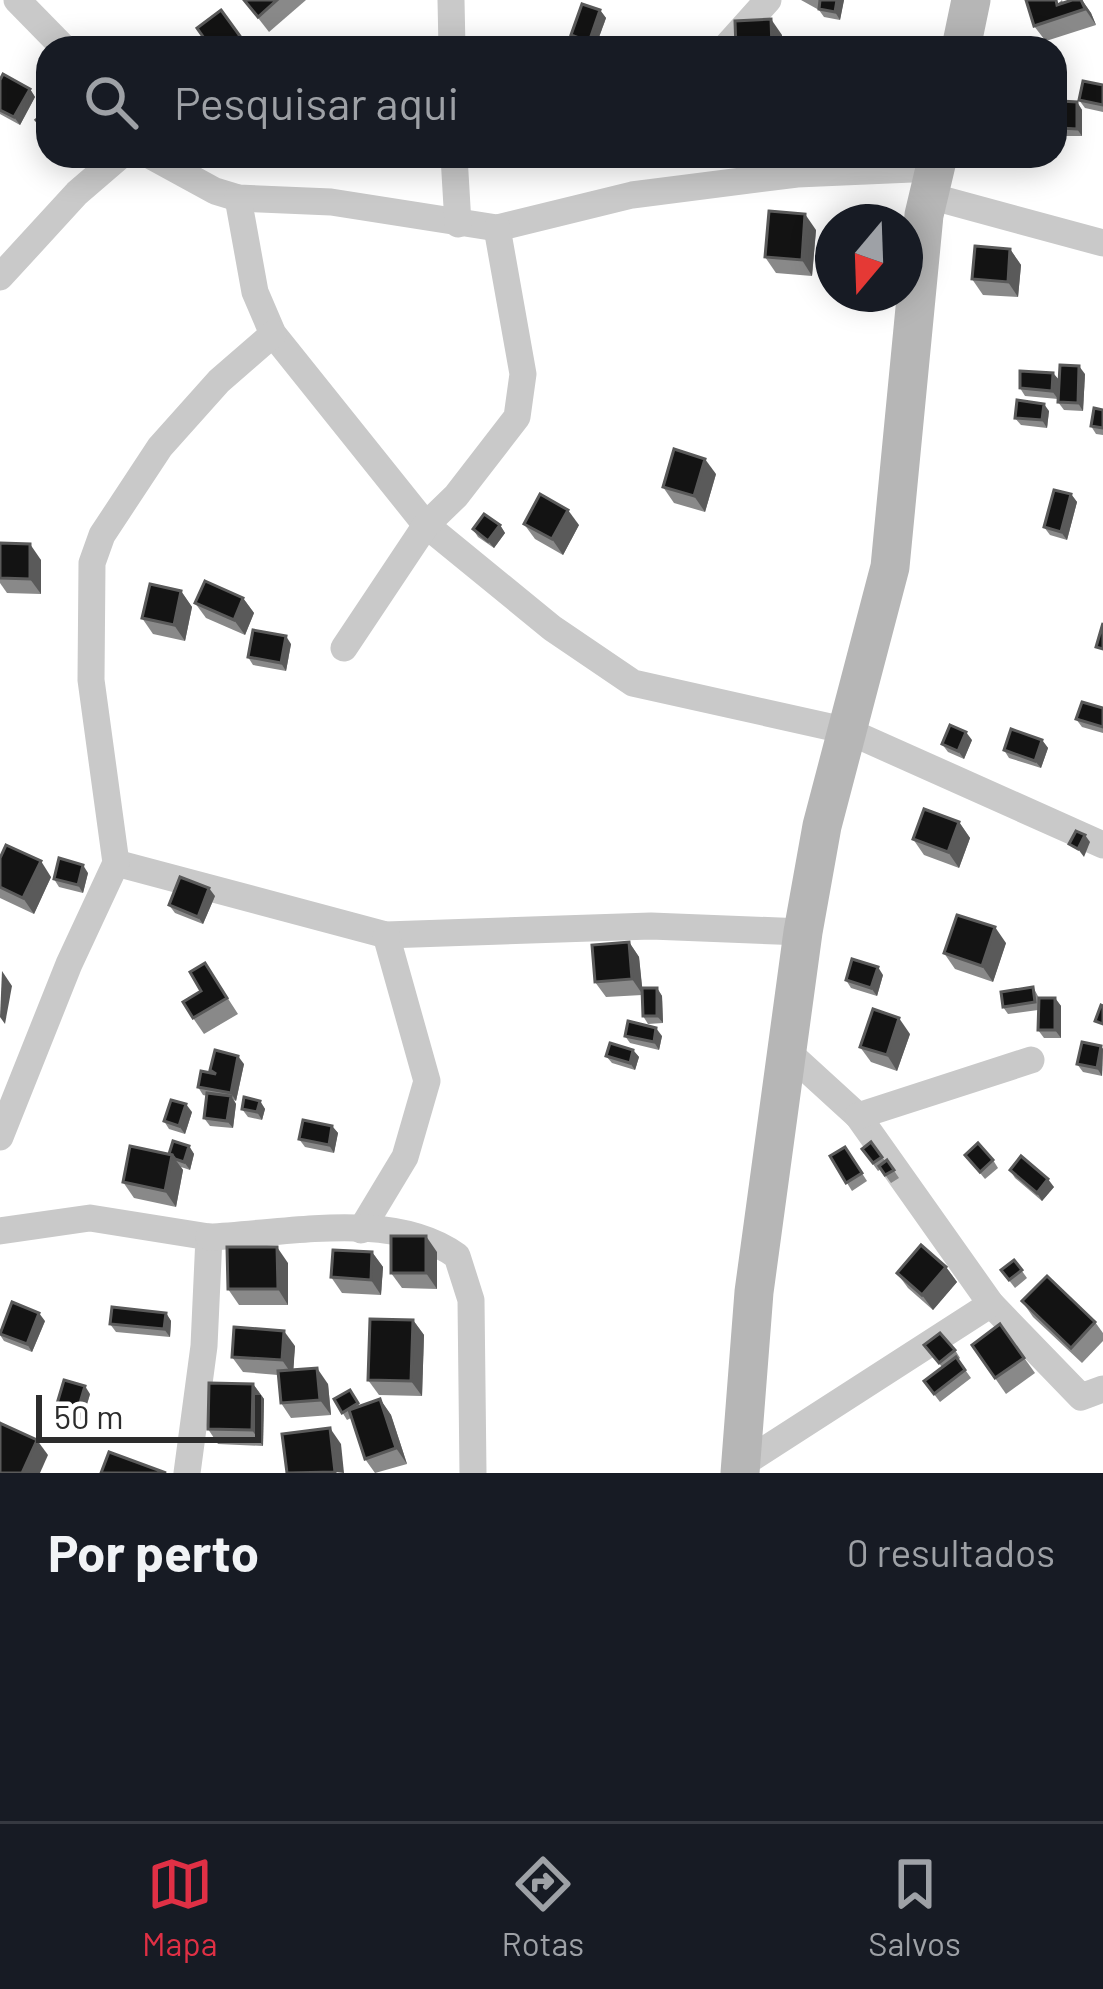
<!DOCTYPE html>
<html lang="pt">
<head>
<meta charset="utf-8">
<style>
  body { margin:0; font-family:Barlow,sans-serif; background:#242831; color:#f1f3f6 }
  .compass { position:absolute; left:815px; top:204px; width:108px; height:108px; border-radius:50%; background:#171b24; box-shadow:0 6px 30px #0003; rotate:199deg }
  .scale { position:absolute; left:36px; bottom:30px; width:225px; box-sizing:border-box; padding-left:12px; border:6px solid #2c2c2c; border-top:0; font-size:33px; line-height:42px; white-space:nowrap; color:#2c2c2c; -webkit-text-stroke:9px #fff; paint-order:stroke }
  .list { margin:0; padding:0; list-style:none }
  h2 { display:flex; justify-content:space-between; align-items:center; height:156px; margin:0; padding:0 48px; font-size:51px }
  h2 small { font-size:39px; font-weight:400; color:#9ea1a6 }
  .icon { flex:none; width:66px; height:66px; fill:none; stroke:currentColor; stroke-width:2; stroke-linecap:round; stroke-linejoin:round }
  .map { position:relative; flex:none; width:1103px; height:1473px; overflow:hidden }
  .search { position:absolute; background:#171b24; box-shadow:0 6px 30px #0003; left:36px; right:36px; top:36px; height:132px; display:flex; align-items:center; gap:30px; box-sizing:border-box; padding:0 42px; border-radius:36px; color:#9ea1a6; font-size:45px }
  .sheet { height:348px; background:#171b24 }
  nav { display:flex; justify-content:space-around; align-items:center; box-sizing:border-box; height:168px; border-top:3px solid #363941; background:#171b24; font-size:33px; color:#9ea1a6 }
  nav a { display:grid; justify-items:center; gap:6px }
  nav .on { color:#e03045 }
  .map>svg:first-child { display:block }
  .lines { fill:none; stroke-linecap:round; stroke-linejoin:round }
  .street { stroke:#c9c9c9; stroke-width:27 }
  .secondary { stroke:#b6b6b6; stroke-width:39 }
  .wall { fill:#898989 }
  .shaded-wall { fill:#5a5a5a }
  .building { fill:#131313; stroke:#5a5a5a; stroke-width:3 }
</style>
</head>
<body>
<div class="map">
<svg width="1103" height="1473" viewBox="0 0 1103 1473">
  <rect width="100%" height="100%" fill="#fff"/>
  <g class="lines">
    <g class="street">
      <polyline points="17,0 64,48"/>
      <polyline points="451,0 452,48"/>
      <polyline points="725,48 768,0"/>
      <polyline points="151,156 215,191 238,198 331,202 497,228 632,195 797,174 935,168"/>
      <polyline points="454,156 458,224"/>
      <polyline points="926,195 1103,243"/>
      <polyline points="238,198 255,292 273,334 426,525 552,628 633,683 848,731 1103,845"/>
      <polyline points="0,277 77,193 120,156"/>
      <polyline points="344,648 426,525 456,496 517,417 523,374 497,228"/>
      <polyline points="116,863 386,935 651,926 803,932"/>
      <polyline points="789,1053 858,1116 991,1304 1081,1397 1103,1389"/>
      <polyline points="858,1116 1031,1060"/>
      <polyline points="0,1137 69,964 116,863 91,680 92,563 102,535 160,447 219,381 273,334"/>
      <polyline points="361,1230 405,1157 427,1081 386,935"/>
      <polyline points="0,1231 90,1218 209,1237 204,1346 187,1473"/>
      <path d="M 209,1237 C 285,1234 392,1209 457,1256 L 471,1300 L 473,1473"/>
      <polyline points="741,1465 991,1304"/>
    </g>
    <g class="secondary">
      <polyline points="961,48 971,0"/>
      <polyline points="740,1473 754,1292 803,932 822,826 890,567 924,215 938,156"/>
    </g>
  </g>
  <g class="wall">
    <polygon points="244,0 306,0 269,32"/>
    <polygon points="801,0 844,0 840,20 824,17 819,10"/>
    <polygon points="1062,0 1063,3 1082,0 1091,13 1096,25 1046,41 1051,48 1034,26"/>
    <polygon points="221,10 245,44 239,48 211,48"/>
    <polygon points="600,10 606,18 595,48 576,43 571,35"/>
    <polygon points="0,80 30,89 35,97 20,125 0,114"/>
    <polygon points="1103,85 1103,112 1085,108 1079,100"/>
    <polygon points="1077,102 1082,110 1082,136 1065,136 1060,128"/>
    <polygon points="64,156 81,156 71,164"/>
    <polygon points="816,230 812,276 776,273 765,257"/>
    <polygon points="1010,249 1021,265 1018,297 983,295 972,279"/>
    <polygon points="1053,373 1059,380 1058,399 1025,396 1020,388"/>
    <polygon points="1085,374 1083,411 1064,410 1058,402"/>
    <polygon points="1103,410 1103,435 1096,434 1091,426"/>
    <polygon points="1049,411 1047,428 1021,425 1015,418"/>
    <polygon points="716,474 705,512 674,503 663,487"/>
    <polygon points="1071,494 1077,502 1067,540 1050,535 1044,527"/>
    <polygon points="524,524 579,525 563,555 535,539"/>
    <polygon points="500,525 505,533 494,548 478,537 473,529"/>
    <polygon points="0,543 41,560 41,594 7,593 0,583"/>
    <polygon points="181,591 192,607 185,641 153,634 142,618"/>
    <polygon points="243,598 254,613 245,635 206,618 195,603"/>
    <polygon points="291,644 286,671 253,665 248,657"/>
    <polygon points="1103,708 1103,733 1082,727 1076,719"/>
    <polygon points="972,740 964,759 948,752 942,744"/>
    <polygon points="1042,740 1048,748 1041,768 1009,758 1004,750"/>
    <polygon points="959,822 970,838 959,868 924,855 913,839"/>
    <polygon points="0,858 51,877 34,914 0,898"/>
    <polygon points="88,873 83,893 59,887 54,879"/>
    <polygon points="215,896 203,924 175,913 169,905"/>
    <polygon points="629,942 639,957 642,988 657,988 662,996 663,1023 648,1024 643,1016 642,995 606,997 595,982"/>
    <polygon points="1006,943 993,982 955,969 944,953"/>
    <polygon points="205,963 238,1014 204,1034 193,1018 201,991"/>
    <polygon points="883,975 877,996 851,988 846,980"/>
    <polygon points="1033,987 1039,998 1055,998 1061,1006 1061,1038 1044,1038 1038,1030 1038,1010 1008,1014 1003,1007"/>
    <polygon points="910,1034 897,1071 871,1062 860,1047"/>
    <polygon points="625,1036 662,1036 659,1050 630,1043"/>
    <polygon points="1101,1046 1103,1049 1102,1076 1083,1072 1077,1064"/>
    <polygon points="633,1050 639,1057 635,1070 612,1063 606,1056"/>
    <polygon points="244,1064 236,1101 234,1100 236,1104 233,1128 210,1126 204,1118 207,1096 203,1095 198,1087 212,1073 210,1070"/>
    <polygon points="260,1101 265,1109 262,1120 248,1117 242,1109"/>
    <polygon points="192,1112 185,1134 169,1129 164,1121"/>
    <polygon points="332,1126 338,1133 334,1153 305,1147 299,1139"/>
    <polygon points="871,1142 885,1161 887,1160 899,1178 891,1183 881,1169 878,1171 862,1149"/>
    <polygon points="189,1146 194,1154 190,1170 181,1167 183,1170 176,1207 134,1198 123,1182 169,1154"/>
    <polygon points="845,1147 867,1181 852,1191 830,1156"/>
    <polygon points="965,1155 993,1160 998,1168 985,1179"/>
    <polygon points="1010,1170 1054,1187 1042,1201 1015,1178"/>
    <polygon points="372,1252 383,1267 381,1295 342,1293 331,1277"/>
    <polygon points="437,1252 437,1289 402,1288 391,1273"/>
    <polygon points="1014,1260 1027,1278 1015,1288 1001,1270"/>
    <polygon points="288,1263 288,1305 239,1305 228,1289"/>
    <polygon points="946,1267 957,1282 933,1310 908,1288 897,1273"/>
    <polygon points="1022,1301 1095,1322 1103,1333 1103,1341 1082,1363 1033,1317"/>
    <polygon points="166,1313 171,1321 170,1337 116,1332 110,1324"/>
    <polygon points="413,1320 424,1335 422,1396 379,1395 368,1380"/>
    <polygon points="45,1321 32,1352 4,1341 0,1335 0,1331"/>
    <polygon points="1000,1324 1035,1373 1006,1394 972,1345"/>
    <polygon points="924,1345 955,1350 960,1358 958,1360 971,1378 940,1402 924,1381 942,1367"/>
    <polygon points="295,1346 293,1370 328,1384 331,1415 291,1418 281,1403 278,1375 243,1372 232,1357"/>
    <polygon points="253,1384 264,1399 263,1446 218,1444 208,1429"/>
    <polygon points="350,1390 360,1406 380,1399 391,1415 407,1464 375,1473 365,1459 351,1418 347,1420 334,1399"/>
    <polygon points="90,1394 82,1421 61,1414 56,1407"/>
  </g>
  <g class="shaded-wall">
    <polygon points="837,0 844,0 840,20 835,12"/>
    <polygon points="1082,0 1091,13 1096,25 1085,9"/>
    <polygon points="600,10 606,18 595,48 593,48 589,42"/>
    <polygon points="771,19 782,35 782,48 772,48"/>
    <polygon points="30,89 35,97 20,125 14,117"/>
    <polygon points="1077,102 1082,110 1082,136 1077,129"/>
    <polygon points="805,214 816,230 812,276 802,260"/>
    <polygon points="1010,249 1021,265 1018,297 1008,282"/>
    <polygon points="1079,366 1085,374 1083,411 1078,403"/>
    <polygon points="1053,373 1059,380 1058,399 1052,391"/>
    <polygon points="1044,404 1049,411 1047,428 1042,420"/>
    <polygon points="705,459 716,474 705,512 694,496"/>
    <polygon points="1071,494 1077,502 1067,540 1061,532"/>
    <polygon points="568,510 579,525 563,555 552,539"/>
    <polygon points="500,525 505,533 494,548 488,541"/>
    <polygon points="30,544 41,560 41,594 30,579"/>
    <polygon points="181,591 192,607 185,641 174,625"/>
    <polygon points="243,598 254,613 245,635 234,620"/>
    <polygon points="286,636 291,644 286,671 281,663"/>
    <polygon points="966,732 972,740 964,759 958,751"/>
    <polygon points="1042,740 1048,748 1041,768 1035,761"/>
    <polygon points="959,822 970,838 959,868 948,852"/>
    <polygon points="1085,835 1090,842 1084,857 1078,849"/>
    <polygon points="41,861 51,877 34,914 23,898"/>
    <polygon points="83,865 88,873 83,893 78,885"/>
    <polygon points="209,888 215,896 203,924 198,917"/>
    <polygon points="995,927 1006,943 993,982 982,966"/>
    <polygon points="629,942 639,957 643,995 632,979"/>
    <polygon points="878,967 883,975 877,996 871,988"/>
    <polygon points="2,971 12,986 5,1024 0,1017"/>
    <polygon points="657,988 662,996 663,1023 657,1016"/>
    <polygon points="1055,998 1061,1006 1061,1038 1055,1030"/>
    <polygon points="899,1018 910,1034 897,1071 887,1055"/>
    <polygon points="656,1028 662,1036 659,1050 654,1042"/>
    <polygon points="1101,1046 1103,1049 1102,1076 1097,1068"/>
    <polygon points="633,1050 639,1057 635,1070 630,1063"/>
    <polygon points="238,1056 244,1064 236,1101 231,1093"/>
    <polygon points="231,1096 236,1104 233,1128 227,1121"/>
    <polygon points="260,1101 265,1109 262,1120 257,1112"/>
    <polygon points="186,1104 192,1112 185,1134 179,1126"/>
    <polygon points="332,1126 338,1133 334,1153 329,1145"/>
    <polygon points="189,1146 194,1154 190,1170 184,1162"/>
    <polygon points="172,1155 183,1170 176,1207 165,1191"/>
    <polygon points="1048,1179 1054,1187 1042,1201 1037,1193"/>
    <polygon points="426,1236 437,1252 437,1289 426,1273"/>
    <polygon points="277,1247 288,1263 288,1305 278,1289"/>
    <polygon points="372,1252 383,1267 381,1295 371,1280"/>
    <polygon points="946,1267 957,1282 933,1310 922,1295"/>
    <polygon points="39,1313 45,1321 32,1352 27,1344"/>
    <polygon points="166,1313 171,1321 170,1337 164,1329"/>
    <polygon points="413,1320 424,1335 422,1396 411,1381"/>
    <polygon points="284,1331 295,1346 293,1376 282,1360"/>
    <polygon points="317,1368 328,1384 331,1415 320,1400"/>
    <polygon points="253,1384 264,1399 263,1446 252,1430"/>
    <polygon points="85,1386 90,1394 82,1421 77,1413"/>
    <polygon points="380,1399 391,1415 407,1464 396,1448"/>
    <polygon points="330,1428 341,1444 344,1473 335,1472"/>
    <polygon points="37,1440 48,1455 40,1473 22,1473"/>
  </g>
  <g class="building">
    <polygon points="244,0 277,0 258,17"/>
    <polygon points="820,0 837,0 835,12 819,9"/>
    <polygon points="1026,0 1056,0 1057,5 1072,0 1081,0 1085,9 1034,26"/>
    <polygon points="582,4 600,10 589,42 571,35"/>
    <polygon points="221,10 240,36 222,48 211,48 197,28"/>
    <polygon points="771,19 772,48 736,48 735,21"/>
    <polygon points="1045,40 1045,48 995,48 994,42"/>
    <polygon points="3,74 30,89 14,117 0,110 0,80"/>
    <polygon points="1083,81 1103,85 1103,105 1079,100"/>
    <polygon points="1060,101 1077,102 1077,129 1060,128"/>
    <polygon points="48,110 48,134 36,120"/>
    <polygon points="769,211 805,214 802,260 765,257"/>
    <polygon points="975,246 1010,249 1008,282 972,279"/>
    <polygon points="1060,365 1079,366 1078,403 1058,402"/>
    <polygon points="1020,371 1053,373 1052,391 1020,388"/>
    <polygon points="1017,400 1044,404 1042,420 1015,418"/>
    <polygon points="1094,408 1103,410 1103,428 1091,426"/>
    <polygon points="674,449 705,459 694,496 663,487"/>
    <polygon points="1054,490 1071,494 1061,532 1044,527"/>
    <polygon points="540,494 568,510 552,539 524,524"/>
    <polygon points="484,514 500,525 488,541 473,529"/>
    <polygon points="0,543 30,544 30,579 0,578"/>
    <polygon points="205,581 243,598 234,620 195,603"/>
    <polygon points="150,584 181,591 174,625 142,618"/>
    <polygon points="1103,623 1103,649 1096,647"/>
    <polygon points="253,630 286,636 281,663 248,657"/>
    <polygon points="1082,702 1103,708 1103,727 1076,719"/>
    <polygon points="950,725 966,732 958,751 942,744"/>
    <polygon points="1011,729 1042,740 1035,761 1004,750"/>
    <polygon points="924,809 959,822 948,852 913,839"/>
    <polygon points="1076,831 1085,835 1078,849 1069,844"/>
    <polygon points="6,845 41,861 23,898 0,887 0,858"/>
    <polygon points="59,858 83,865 78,885 54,879"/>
    <polygon points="180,877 209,888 198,917 169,905"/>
    <polygon points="957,915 995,927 982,966 944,953"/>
    <polygon points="629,942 632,979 595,982 592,945"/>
    <polygon points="852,959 878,967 871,988 846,980"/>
    <polygon points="205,963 227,998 193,1018 183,1002 201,991 190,972"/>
    <polygon points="1033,987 1035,1002 1003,1007 1001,992"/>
    <polygon points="642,988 657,988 657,1016 643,1016"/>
    <polygon points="1039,998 1055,998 1055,1030 1038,1030"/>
    <polygon points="1101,1005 1103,1006 1103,1024 1095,1021"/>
    <polygon points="873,1009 899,1018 887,1055 860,1047"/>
    <polygon points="628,1021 656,1028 654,1042 625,1036"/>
    <polygon points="1082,1042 1101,1046 1097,1068 1077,1064"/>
    <polygon points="610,1043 633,1050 630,1063 606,1056"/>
    <polygon points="215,1050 238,1056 231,1093 198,1087 201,1071 216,1074 210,1070"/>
    <polygon points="207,1093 231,1096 227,1121 204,1118"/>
    <polygon points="244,1097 260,1101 257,1112 242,1109"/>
    <polygon points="171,1100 186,1104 179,1126 164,1121"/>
    <polygon points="303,1120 332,1126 329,1145 299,1139"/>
    <polygon points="173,1141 189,1146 184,1162 175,1159 172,1155 169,1154"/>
    <polygon points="871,1142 882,1157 873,1163 862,1149"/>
    <polygon points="978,1143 993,1160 980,1172 965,1155"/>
    <polygon points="130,1146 172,1155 165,1191 123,1182"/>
    <polygon points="845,1147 862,1173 846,1183 830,1156"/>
    <polygon points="1021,1156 1048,1179 1037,1193 1010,1170"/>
    <polygon points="887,1160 894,1170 885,1175 879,1166"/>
    <rect x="391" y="1236" width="35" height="37"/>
    <polygon points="921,1245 946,1267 922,1295 897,1273"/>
    <polygon points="227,1247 277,1247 278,1289 228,1289"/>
    <polygon points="333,1250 372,1252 371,1280 331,1277"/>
    <polygon points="1014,1260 1022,1270 1009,1280 1001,1270"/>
    <polygon points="1047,1276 1095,1322 1071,1348 1022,1301"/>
    <polygon points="12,1302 39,1313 27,1344 0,1334"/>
    <polygon points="112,1307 166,1313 164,1329 110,1324"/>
    <polygon points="370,1319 413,1320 411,1381 368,1380"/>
    <polygon points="1000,1324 1024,1358 995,1378 972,1345"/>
    <polygon points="234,1327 284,1331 282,1360 232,1357"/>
    <polygon points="940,1333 955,1350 939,1363 924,1345"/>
    <polygon points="956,1357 965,1370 934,1394 924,1381"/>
    <polygon points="317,1368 320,1400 281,1403 278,1371"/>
    <polygon points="64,1380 85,1386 77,1413 56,1407"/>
    <polygon points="209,1383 253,1384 252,1430 208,1429"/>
    <polygon points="350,1390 358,1403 342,1413 334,1399"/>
    <polygon points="380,1399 396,1448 365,1459 349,1410"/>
    <polygon points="0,1423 37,1440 22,1473 0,1473"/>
    <polygon points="330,1428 335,1472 287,1473 282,1434"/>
    <polygon points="109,1452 166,1473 101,1473"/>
  </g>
</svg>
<svg class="compass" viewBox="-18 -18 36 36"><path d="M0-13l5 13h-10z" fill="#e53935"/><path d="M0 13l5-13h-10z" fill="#9ea1a6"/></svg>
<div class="scale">50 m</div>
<div class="search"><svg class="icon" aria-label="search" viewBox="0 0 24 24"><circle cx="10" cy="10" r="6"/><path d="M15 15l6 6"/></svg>Pesquisar aqui</div>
</div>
<section class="sheet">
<h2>Por perto<small>0 resultados</small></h2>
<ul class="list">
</ul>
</section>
<nav>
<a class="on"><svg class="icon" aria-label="map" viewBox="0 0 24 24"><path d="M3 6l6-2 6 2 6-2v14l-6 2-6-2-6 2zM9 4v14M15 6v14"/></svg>Mapa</a>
<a><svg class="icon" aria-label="directions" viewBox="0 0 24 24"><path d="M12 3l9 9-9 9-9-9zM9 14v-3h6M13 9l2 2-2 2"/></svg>Rotas</a>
<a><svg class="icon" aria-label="saved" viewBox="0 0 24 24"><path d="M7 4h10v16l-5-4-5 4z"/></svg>Salvos</a>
</nav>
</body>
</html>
